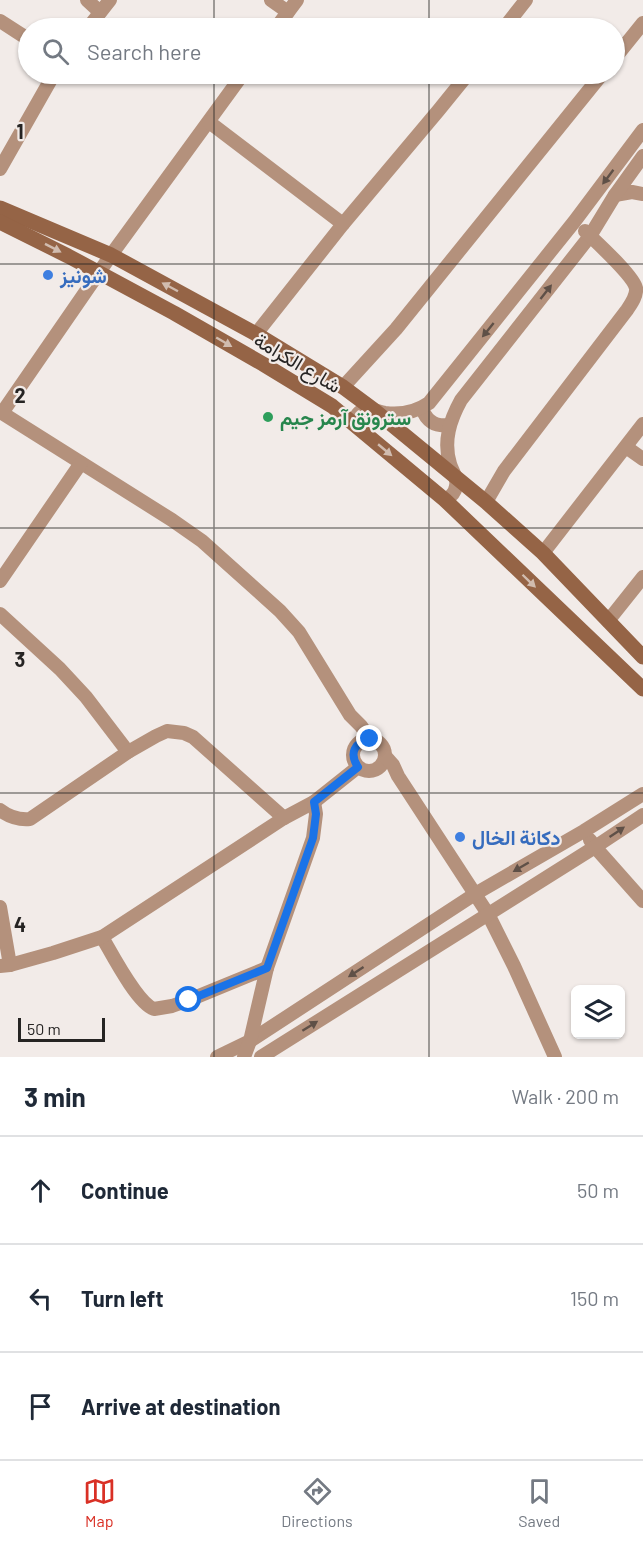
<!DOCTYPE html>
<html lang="en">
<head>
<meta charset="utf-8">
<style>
  body { margin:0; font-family:Barlow,Vazirmatn,sans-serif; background:#f6f6f7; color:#1f2937 }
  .controls { position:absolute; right:18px; bottom:18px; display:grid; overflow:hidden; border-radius:9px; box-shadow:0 2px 4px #0004 }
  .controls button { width:54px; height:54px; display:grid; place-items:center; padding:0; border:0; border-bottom:2px solid #e0e1e3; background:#fff; color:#1f2937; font:30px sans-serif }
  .scale { position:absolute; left:18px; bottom:15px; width:87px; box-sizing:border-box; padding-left:6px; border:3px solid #262423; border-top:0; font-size:16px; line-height:21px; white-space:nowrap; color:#262423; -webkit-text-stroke:4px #f2ebe8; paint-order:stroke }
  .stop { position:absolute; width:18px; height:18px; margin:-14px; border:4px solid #1a73e8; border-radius:50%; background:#fff }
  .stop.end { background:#1a73e8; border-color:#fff; box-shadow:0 2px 6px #0008 }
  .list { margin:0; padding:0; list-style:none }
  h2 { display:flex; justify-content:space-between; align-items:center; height:78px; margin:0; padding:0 24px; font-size:26px }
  h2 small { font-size:20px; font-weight:400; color:#747a83 }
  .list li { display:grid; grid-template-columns:39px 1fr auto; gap:18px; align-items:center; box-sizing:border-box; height:108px; padding:0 24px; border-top:2px solid #e0e1e3 }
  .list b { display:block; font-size:22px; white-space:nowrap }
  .list em { font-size:20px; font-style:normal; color:#747a83 }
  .icon { flex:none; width:33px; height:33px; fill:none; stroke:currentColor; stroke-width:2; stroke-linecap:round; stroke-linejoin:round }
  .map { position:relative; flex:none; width:643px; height:1057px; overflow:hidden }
  .search { position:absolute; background:#fff; box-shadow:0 2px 4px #0004; left:18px; right:18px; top:18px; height:66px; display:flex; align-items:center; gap:15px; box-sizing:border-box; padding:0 21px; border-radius:33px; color:#747a83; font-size:22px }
  .sheet { height:402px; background:#fff }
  nav { display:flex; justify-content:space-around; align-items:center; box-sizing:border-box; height:84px; border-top:2px solid #e0e1e3; background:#fff; font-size:16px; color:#747a83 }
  nav a { display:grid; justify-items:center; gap:3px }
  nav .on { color:#d93025 }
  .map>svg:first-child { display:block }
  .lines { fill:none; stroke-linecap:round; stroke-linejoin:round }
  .street { stroke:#b4917c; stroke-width:14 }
  .secondary { stroke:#956446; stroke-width:15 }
  .oneway { fill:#5f5047 }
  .oneway2 { fill:#d1bcaf }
  .route { stroke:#1a73e8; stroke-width:8 }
  .grid { fill:none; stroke:#262423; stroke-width:1.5; stroke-opacity:0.55 }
  .shop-dot { fill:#3f7fe0; stroke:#f2ebe8; stroke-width:2 }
  .leisure-dot { fill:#2e9e5b; stroke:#f2ebe8; stroke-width:2 }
  .labels { text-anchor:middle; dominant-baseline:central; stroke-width:4.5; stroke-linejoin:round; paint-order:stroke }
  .shop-label { font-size:20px; font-weight:bold; fill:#366cbe; stroke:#f2ebe8; text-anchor:start }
  .street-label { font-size:20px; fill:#262423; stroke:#f2ebe8 }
  .leisure-label { font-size:20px; font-weight:bold; fill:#27864d; stroke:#f2ebe8; text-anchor:start }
  .grid-label { font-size:20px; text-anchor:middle; font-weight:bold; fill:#262423; stroke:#f2ebe8; stroke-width:4.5; stroke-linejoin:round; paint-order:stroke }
</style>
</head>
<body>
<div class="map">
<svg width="643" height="1057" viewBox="0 0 643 1057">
  <rect width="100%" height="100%" fill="#f2ebe8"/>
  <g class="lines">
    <g class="street">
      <polyline points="87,0 100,12"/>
      <polyline points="271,0 288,12"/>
      <polyline points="0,21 28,39"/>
      <polyline points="88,28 110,0"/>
      <polyline points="276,28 297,0"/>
      <polyline points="504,28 526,0"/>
      <polyline points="614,59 643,23"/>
      <polyline points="243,74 111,255 2,413 172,520 202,541 280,611 299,632 350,715 361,726 370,739"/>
      <polyline points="209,122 343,224"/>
      <polyline points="0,169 54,74"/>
      <polyline points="615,195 632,192 643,194"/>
      <polyline points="256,334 343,224 438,111 468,74"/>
      <polyline points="343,387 396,329 602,74"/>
      <path d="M 422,408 C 426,421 435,427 449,425"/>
      <path d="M 354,424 C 355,416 358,411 366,409 C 373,409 379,412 385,413 C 401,415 416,412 429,403 L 574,222 L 643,130"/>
      <polyline points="626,447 643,459"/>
      <path d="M 445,500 C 451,497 455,493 456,486 C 458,478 452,471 450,464 C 443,441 450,420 461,400 L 590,236 L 615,195 L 643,156"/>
      <path d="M 486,502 L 504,471 L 627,310 C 631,304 637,296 636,288 C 633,275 596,242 585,231"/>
      <polyline points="543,553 643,424"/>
      <polyline points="0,581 81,463"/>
      <polyline points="0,614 60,669 86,697 128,752"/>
      <polyline points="608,621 643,577"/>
      <circle cx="369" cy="755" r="16"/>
      <polyline points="385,756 393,765 398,776 488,914 514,966 555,1057"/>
      <path d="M 0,810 C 9,817 18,820 30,819 L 128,752 L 156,736 L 167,731 L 184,733 L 193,737 L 284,818"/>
      <polyline points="590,840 595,847 643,901"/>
      <polyline points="0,907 10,965"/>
      <path d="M 102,937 C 112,954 137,1003 154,1009 L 172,1006 L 189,1000 L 267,968"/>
      <polyline points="0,966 10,965 53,953 102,937 284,818 314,802 358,767"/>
      <polyline points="217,1057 250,1041 475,894 584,831 643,794"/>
      <polyline points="244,1057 250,1041 267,968 313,838 316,814 314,802"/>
      <polyline points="261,1057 595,847 643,815"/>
    </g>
    <g class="secondary">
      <polyline points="0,208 111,255 256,334 343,387 374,410 486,502 543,553 643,657"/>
      <polyline points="0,222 68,256 174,313 263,364 332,406 445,500 643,689"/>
    </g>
  </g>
  <defs><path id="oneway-solid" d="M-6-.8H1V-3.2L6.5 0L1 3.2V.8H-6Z" transform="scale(1.5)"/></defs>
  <g class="oneway">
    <use href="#oneway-solid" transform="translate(608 177) rotate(127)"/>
    <use href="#oneway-solid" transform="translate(546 292) rotate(-52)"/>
    <use href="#oneway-solid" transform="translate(488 330) rotate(129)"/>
    <use href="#oneway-solid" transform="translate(617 832) rotate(-34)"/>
    <use href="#oneway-solid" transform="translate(521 867) rotate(150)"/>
    <use href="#oneway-solid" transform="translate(356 972) rotate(147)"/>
    <use href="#oneway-solid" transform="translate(310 1026) rotate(-32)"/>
  </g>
  <g class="oneway2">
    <use href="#oneway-solid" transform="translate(53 248) rotate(27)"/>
    <use href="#oneway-solid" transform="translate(170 287) rotate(-152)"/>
    <use href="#oneway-solid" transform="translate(224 342) rotate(30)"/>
    <use href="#oneway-solid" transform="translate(385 450) rotate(40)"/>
    <use href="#oneway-solid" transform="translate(529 581) rotate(44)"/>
  </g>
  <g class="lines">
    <path class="route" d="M 189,1000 L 267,968 L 313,838 L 316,814 L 314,802 L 358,767 C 349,754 354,742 370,739"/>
  </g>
  <path class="grid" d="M 214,0 L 214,28M 429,0 L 429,28M 214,74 L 214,1057M 429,74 L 429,1057M 0,264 L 643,264M 0,528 L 643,528M 0,793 L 643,793"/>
  <g class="shop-dot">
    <circle cx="48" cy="275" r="6"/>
    <circle cx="460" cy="837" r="6"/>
  </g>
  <circle class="leisure-dot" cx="268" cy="417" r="6"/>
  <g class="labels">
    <g class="shop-label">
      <text x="60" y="275">شونيز</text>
      <text x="472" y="837">دكانة الخال</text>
    </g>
    <g class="street-label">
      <text transform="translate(298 362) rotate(31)">شارع الكرامة</text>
    </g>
    <g class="leisure-label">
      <text x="280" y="417">سترونق آرمز جيم</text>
    </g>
  </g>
  <g class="grid-label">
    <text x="20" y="139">1</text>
    <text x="20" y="403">2</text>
    <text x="20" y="667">3</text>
    <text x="20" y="932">4</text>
  </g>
</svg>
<div class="controls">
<button><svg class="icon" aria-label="layers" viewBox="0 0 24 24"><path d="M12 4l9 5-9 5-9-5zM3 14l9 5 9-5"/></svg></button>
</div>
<div class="scale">50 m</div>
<div class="stop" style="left:189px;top:1000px"></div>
<div class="stop end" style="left:370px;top:739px"></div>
<div class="search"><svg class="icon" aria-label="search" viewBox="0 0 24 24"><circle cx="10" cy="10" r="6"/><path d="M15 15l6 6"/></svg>Search here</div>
</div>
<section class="sheet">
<h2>3 min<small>Walk · 200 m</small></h2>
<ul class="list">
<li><svg class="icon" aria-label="ahead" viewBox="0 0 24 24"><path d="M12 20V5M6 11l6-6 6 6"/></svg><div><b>Continue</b></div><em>50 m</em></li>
<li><svg class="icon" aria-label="left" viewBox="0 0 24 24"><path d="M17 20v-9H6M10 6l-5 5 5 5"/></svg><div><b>Turn left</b></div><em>150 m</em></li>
<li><svg class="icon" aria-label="arrive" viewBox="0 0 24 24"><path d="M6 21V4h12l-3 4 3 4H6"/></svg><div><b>Arrive at destination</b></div></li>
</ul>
</section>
<nav>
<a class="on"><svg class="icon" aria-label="map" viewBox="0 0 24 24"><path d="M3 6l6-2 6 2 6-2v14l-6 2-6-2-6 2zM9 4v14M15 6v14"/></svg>Map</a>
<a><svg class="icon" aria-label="directions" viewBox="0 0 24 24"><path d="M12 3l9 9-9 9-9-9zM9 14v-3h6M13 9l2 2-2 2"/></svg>Directions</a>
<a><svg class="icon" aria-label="saved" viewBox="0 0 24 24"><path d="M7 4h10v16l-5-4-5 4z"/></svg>Saved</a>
</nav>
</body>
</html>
